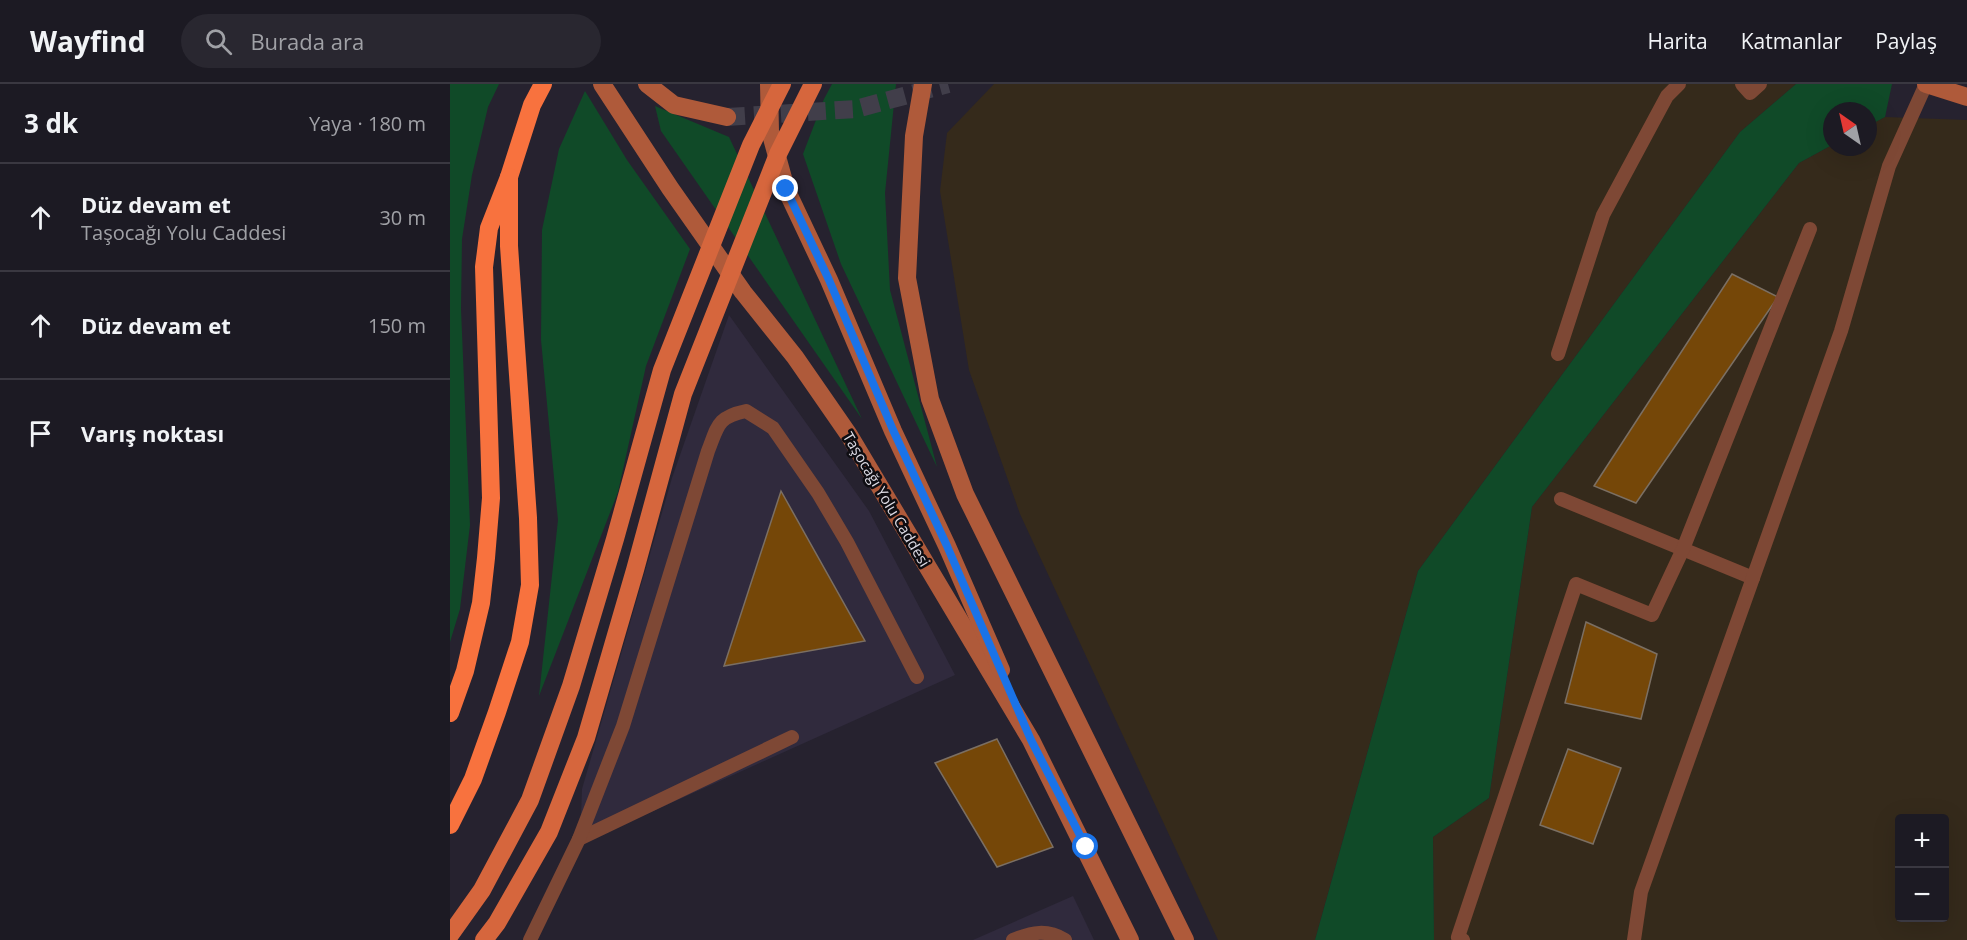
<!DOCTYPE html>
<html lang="tr">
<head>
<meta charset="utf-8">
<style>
  body { margin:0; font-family:"Open Sans",sans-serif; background:#292730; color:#f1f3f6 }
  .controls { position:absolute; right:18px; bottom:18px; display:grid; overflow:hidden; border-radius:6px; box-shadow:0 6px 24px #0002 }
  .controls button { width:54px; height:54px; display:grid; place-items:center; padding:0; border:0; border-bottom:2px solid #3a3841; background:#1c1a23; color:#f1f3f6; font:30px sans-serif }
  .compass { position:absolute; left:1373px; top:18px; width:54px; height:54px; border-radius:50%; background:#1c1a23; box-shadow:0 6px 24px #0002; rotate:326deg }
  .stop { position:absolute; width:18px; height:18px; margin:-14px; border:4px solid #1a73e8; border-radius:50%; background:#fff }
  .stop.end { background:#1a73e8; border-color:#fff; box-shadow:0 2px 6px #0008 }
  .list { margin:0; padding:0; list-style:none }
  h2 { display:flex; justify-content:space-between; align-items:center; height:78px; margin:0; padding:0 24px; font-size:26px }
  h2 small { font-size:20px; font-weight:400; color:#a0a1a6 }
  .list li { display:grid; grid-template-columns:39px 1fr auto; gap:18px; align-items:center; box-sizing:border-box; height:108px; padding:0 24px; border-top:2px solid #3a3841 }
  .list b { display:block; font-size:22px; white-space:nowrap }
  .list p { margin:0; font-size:20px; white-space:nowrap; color:#a0a1a6 }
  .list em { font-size:20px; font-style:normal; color:#a0a1a6 }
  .icon { flex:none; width:33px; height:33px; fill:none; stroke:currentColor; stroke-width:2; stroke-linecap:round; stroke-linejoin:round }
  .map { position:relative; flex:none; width:1517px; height:856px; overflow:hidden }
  header { display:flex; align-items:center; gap:36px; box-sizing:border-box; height:84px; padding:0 30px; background:#1c1a23; border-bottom:2px solid #3a3841 }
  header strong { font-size:28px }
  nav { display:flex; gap:33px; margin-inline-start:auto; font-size:21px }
  .search { width:420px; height:54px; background:#292730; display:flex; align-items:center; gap:15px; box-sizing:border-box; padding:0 21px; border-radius:33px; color:#a0a1a6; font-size:22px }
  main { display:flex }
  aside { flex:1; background:#1c1a23 }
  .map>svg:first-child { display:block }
  .built { fill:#302a3d }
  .industrial { fill:#352a1b; fill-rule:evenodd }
  .green { fill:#104a28 }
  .building { fill:#754708; stroke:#7b6f63; stroke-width:1.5 }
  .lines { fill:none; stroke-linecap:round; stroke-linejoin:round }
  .secondary-tunnel { stroke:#413e4a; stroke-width:18; stroke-dasharray:18 9; stroke-linecap:butt }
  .lane { stroke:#7e4835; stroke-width:14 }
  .secondary { stroke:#af5a3a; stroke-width:18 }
  .highway { stroke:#f8723e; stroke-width:18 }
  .primary-bridge { stroke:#d6663d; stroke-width:18 }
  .route { stroke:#1a73e8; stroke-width:8 }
  .labels { text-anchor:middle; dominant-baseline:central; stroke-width:5; stroke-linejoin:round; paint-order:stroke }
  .street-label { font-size:15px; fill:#dcdae3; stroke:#0e0d12 }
</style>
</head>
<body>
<header>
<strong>Wayfind</strong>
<div class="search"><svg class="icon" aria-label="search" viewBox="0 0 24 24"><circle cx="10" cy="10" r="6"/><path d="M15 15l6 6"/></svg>Burada ara</div>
<nav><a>Harita</a><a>Katmanlar</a><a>Paylaş</a></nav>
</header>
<main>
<aside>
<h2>3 dk<small>Yaya · 180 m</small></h2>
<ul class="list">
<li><svg class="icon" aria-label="ahead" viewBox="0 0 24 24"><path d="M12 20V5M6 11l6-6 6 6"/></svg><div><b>Düz devam et</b><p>Taşocağı Yolu Caddesi</p></div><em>30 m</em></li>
<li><svg class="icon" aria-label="ahead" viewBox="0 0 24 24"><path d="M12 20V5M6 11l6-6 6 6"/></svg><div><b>Düz devam et</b></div><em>150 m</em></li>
<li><svg class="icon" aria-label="arrive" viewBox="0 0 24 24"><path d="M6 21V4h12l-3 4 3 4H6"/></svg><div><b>Varış noktası</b></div></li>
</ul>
</aside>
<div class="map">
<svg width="1517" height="856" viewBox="0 0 1517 856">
  <rect width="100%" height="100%" fill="#26222f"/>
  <g class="built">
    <polygon points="279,231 419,427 505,591 130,760 132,705 222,394"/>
    <polygon points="623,812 644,856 523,856"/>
  </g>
  <g class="industrial">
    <polygon points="544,0 1346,0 1290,48 968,487 865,856 768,856 570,430 519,286 490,107 497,49"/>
    <path d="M 1435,33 L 1517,36 L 1517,856 L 984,856 L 983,753 L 1039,714 L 1082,423 L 1349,79 L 1382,61 L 1382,63 L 1418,63 L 1418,42 ZM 1450,734 L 1494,734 L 1494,834 L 1450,834 Z"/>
  </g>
  <g class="green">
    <polygon points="0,0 49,0 38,23 22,91 12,155 11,225 20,441 10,525 0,558"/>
    <polygon points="382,0 446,0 435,109 440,206 487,383 391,180 353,70 374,15"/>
    <polygon points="1346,0 1442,0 1435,33 1418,42 1418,27 1382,27 1382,61 1349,79 1082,423 1039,714 983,753 984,856 865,856 968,487 1290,48"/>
    <polygon points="135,7 177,76 240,165 196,282 168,408 89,612 108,436 91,256 92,146 109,65"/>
    <polygon points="205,22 279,53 412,335 211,47"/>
  </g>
  <g class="building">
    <polygon points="1282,190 1328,213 1186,419 1144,402"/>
    <polygon points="331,407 415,557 274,582"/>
    <polygon points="1136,538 1207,570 1191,635 1115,619"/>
    <polygon points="547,655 603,763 547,783 485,679"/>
    <polygon points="1118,665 1171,684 1143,760 1090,741"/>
  </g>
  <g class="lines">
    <polyline class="secondary-tunnel" points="277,33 406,25 498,0"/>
    <g class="lane">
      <polyline points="1292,0 1300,9 1310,0"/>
      <polyline points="1108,270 1153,131 1217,12 1229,0"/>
      <polyline points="1111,415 1303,494"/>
      <polyline points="129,755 342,653"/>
      <path d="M 80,856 L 129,755 L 173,642 L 258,367 C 268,342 267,333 296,327 L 323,344 L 368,409 L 397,458 L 467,593"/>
      <path d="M 563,856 C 582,848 597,845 615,856"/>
      <polyline points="1013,856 1008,853 1126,500 1202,531 1233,465 1360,145"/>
      <polyline points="1184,856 1191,808 1391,247 1439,82 1476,0"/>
    </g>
    <g class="secondary">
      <polyline points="152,0 220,104 293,208 345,273 399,351 581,656 680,856"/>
      <polyline points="197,0 224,21 277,33"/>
      <polyline points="319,0 320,47 336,105 379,196 443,347 497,462 551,586"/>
      <polyline points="473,0 464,52 457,194 480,315 515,410 735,856"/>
      <polyline points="1476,0 1517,13"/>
    </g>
    <g class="highway">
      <polyline points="0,629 15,587 31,519 36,474 41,414 34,183 39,144 59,93 82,21 93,0"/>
      <polyline points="0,741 23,695 47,628 70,558 80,501 78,434 59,162 59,93"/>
    </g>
    <g class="primary-bridge">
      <polyline points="0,851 32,806 80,716 121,602 165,455 212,286 301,61 332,0"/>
      <polyline points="34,856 47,839 99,748 136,654 185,486 233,310 328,70 363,0"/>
    </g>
  </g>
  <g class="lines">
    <polyline class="route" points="336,105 379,196 443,346 497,462 581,656 636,763"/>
  </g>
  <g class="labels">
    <g class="street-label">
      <text transform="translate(437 415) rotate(59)">Taşocağı Yolu Caddesi</text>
    </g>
  </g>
</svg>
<div class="controls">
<button>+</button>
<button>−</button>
</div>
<svg class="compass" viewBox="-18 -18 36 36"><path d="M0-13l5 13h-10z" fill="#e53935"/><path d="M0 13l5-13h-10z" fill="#a0a1a6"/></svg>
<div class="stop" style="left:636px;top:763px"></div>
<div class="stop end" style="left:336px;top:105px"></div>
</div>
</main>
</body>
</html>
